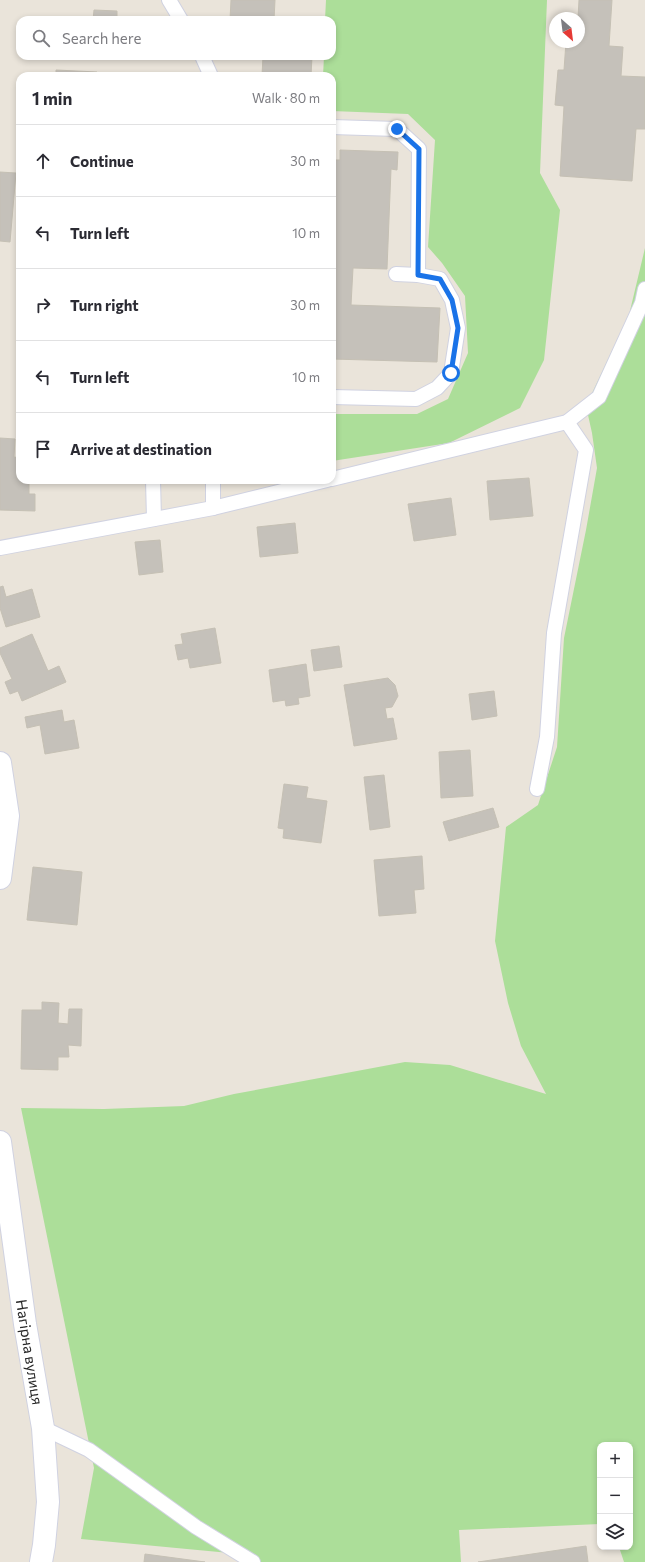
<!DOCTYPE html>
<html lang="en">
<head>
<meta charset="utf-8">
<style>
  body { margin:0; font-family:Commissioner,sans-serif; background:#f2f2f3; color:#2b2b33 }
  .controls { position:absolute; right:12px; bottom:12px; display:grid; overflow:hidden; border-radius:8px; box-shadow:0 2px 6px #0003 }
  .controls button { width:36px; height:36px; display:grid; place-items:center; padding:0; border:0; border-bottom:1px solid #e1e1e2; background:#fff; color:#2b2b33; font:20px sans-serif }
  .compass { position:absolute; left:549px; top:12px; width:36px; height:36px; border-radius:50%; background:#fff; box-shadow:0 2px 6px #0003; rotate:152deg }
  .stop { position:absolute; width:12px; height:12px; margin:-9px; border:3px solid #1a73e8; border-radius:50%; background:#fff }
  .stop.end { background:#1a73e8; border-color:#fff; box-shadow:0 1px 4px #0008 }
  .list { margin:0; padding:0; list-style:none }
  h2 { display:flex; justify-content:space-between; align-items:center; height:52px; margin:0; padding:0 16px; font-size:17px }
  h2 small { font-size:13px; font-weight:400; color:#7c7c81 }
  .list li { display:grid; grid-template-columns:26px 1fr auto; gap:12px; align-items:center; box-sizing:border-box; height:72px; padding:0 16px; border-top:1px solid #e1e1e2 }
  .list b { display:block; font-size:15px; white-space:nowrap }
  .list em { font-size:13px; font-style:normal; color:#7c7c81 }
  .icon { flex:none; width:22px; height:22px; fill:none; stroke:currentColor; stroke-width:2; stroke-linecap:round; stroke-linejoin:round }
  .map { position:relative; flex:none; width:645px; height:1562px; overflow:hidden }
  .search { position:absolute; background:#fff; box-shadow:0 2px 6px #0003; left:16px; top:16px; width:320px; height:44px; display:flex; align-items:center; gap:10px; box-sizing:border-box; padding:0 14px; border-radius:12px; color:#7c7c81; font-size:15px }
  .panel { position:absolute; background:#fff; box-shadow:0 2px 6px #0003; left:16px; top:72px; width:320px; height:412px; border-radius:12px }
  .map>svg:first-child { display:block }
  .green { fill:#acde99 }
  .building { fill:#c5c1ba; stroke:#c5c0b4 }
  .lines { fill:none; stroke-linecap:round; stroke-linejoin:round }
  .lane-casing { stroke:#d0d2e1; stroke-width:16 }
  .street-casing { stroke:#d0d2e1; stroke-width:24 }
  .lane { stroke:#fff; stroke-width:14 }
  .street { stroke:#fff; stroke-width:22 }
  .route { stroke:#1a73e8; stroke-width:5 }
  .labels { text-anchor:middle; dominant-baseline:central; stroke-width:4; stroke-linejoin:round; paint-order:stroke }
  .street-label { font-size:15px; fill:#282828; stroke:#fff }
</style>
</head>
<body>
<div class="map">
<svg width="645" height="1562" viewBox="0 0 645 1562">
  <rect width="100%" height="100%" fill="#eae4da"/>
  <g class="green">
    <polygon points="326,0 547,0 540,173 560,210 544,360 520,408 449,443 332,461 332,414 417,414 448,399 468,353 465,296 442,263 428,247 435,140 408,114 332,111 332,76 323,76 324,56 332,56 332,20 325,20"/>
    <polygon points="645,248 645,1562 624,1562 619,1547 630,1547 630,1445 600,1445 600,1524 459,1530 461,1562 253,1562 240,1554 81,1539 94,1468 21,1108 104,1109 184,1106 234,1094 405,1062 450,1065 546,1094 521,1046 508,1003 495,941 506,827 538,805 557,747 564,638 586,530 597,468 592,433 586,406 629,315"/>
  </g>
  <g class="building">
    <polygon points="231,0 275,0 274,20 230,20"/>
    <polygon points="579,0 612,0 609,46 623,47 621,76 645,77 645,129 636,129 632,181 560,176 564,106 555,105 558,70 564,70 566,42 579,42 579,18 578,18"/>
    <polygon points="94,10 117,11 117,20 93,20"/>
    <polygon points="263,56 312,56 311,76 262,76"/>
    <polygon points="56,70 97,72 97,76 56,76"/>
    <polygon points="340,150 398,152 397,170 391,169 387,269 353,268 351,305 440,308 437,362 332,359 332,160 340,160"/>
    <polygon points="0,172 16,173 10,242 0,241"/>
    <polygon points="0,438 15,439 14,457 20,458 20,480 29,480 29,494 35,494 35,511 0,510"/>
    <polygon points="529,478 533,516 490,520 487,481"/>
    <polygon points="451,498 456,535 414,541 408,504"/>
    <polygon points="295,523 298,553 260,557 257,527"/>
    <polygon points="160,540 163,572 139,575 135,542"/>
    <polygon points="3,586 6,597 32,589 40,617 6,627 0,608 0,587"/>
    <polygon points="215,628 221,663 190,668 188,658 178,660 175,645 183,644 181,634"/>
    <polygon points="32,634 48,671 59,666 66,682 22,701 18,691 10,694 5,682 12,679 0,653 0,648"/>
    <polygon points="339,646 342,667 314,671 311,650"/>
    <polygon points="306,664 310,696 298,698 299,704 286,706 285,700 273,702 269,670"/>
    <polygon points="388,678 395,685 398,696 392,707 385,708 387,719 393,718 397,739 354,746 344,685"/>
    <polygon points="494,691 497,716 472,720 469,694"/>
    <polygon points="62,710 64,722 74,720 79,748 45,754 40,725 27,728 25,717"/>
    <polygon points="470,750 473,796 441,798 439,752"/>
    <polygon points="384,775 390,827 370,830 364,777"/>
    <polygon points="284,784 308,787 306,798 327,801 321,843 283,838 284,829 278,828"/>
    <polygon points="493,808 499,827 449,841 443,822"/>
    <polygon points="422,856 424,889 414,890 416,913 379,916 374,860"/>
    <polygon points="33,867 82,872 77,925 27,920"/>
    <polygon points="42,1002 59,1003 58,1023 68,1024 69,1009 82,1009 81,1046 68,1045 69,1057 58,1057 58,1070 21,1069 22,1010 42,1010"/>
    <polygon points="586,1546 588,1562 478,1562"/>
    <polygon points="145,1554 205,1562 144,1562"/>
  </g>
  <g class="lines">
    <defs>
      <g id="lane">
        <polyline points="169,0 181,20"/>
        <polyline points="202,56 211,76"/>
        <polyline points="332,127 397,129 419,149 418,275"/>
        <polyline points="332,397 416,399 437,388 451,373 458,328 452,300 440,279 418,275 396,274"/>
        <polyline points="332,479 567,422 599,397 642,303 645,289"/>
        <polyline points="153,480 154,519"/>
        <polyline points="213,480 213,508"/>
        <polyline points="0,548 213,508 327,480"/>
        <polyline points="537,789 547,737 554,633 586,450 567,422"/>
        <polyline points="43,1428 89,1450 196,1527 253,1562"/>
      </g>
      <g id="street">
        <polyline points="0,763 8,816 0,878"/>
        <polyline points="0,1142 25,1324 43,1428 48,1502 44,1545 41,1562"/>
      </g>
    </defs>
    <use href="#lane" class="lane-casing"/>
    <use href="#street" class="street-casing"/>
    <use href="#lane" class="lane"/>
    <use href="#street" class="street"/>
  </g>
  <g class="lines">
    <polyline class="route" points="397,129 419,149 418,275 440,279 452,300 458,328 451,373"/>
  </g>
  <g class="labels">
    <g class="street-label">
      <text transform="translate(30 1352) rotate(81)">Нагірна вулиця</text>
    </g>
  </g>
</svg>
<div class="controls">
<button>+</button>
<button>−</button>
<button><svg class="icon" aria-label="layers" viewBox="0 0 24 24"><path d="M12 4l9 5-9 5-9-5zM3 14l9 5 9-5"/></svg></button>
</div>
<svg class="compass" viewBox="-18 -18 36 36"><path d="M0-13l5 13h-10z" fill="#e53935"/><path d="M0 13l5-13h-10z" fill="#7c7c81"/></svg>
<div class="stop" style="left:451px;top:373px"></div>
<div class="stop end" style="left:397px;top:129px"></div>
<div class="search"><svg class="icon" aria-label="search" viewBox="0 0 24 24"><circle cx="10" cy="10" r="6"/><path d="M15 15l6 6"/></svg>Search here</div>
<section class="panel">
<h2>1 min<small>Walk · 80 m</small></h2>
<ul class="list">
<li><svg class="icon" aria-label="ahead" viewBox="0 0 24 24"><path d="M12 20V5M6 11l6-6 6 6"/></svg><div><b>Continue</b></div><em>30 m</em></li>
<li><svg class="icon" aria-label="left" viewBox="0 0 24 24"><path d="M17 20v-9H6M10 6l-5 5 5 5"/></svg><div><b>Turn left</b></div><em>10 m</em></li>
<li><svg class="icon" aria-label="right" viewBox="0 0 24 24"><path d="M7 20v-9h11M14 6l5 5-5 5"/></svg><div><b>Turn right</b></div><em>30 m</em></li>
<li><svg class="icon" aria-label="left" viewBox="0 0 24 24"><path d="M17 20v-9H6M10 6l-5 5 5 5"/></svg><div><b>Turn left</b></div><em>10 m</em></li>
<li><svg class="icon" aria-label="arrive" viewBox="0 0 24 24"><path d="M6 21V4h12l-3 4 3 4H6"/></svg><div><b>Arrive at destination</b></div></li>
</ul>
</section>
</div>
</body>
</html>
